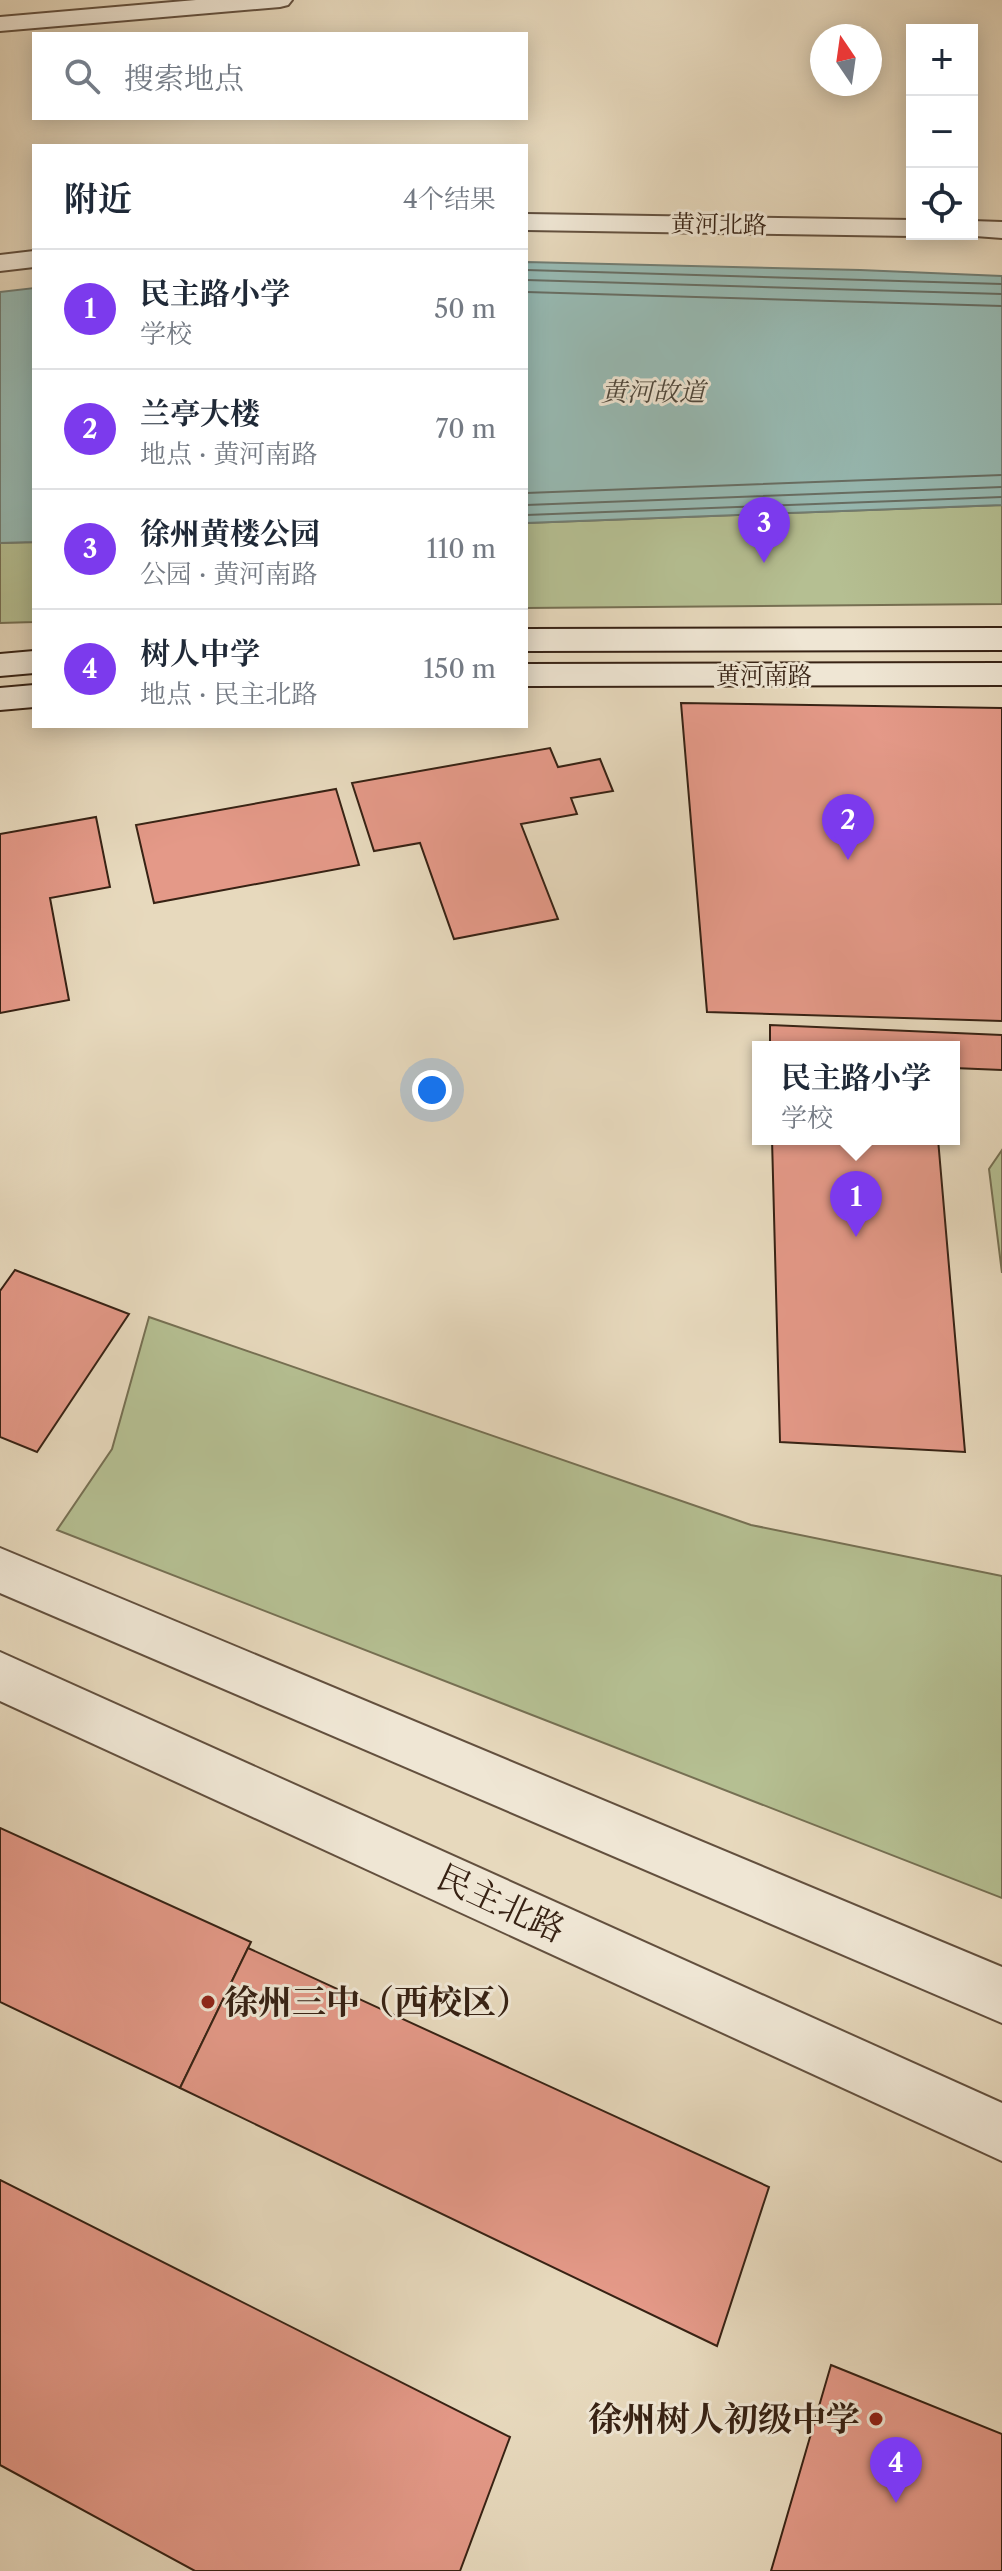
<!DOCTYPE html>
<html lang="zh">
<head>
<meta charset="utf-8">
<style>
  body { margin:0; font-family:"Libre Caslon Text","Noto Serif SC",serif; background:#f2f2f3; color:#1f2937 }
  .controls { position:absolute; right:24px; top:24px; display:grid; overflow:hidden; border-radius:0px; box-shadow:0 4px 20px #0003 }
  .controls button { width:72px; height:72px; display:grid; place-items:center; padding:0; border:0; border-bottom:2px solid #e0e1e3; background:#fff; color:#1f2937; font:40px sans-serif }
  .compass { position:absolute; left:810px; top:24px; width:72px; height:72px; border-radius:50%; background:#fff; box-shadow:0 4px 20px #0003; rotate:347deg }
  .you { position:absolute; left:432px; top:1090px; width:28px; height:28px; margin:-20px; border:6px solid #fff; border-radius:50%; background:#1a73e8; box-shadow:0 0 0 12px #1a73e833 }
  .badge { display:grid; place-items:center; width:52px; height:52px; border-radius:50%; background:#7c3aed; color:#fff; font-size:26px; font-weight:700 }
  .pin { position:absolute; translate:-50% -66px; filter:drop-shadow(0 2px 4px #0008) }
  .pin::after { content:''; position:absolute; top:42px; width:28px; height:24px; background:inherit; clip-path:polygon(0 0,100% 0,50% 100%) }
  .popup { position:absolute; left:752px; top:1041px; width:208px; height:104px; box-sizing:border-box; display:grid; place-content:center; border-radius:0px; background:#fff; filter:drop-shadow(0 2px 6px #0005); font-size:26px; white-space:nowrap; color:#747a83 }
  .popup b { font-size:30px; color:#1f2937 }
  .popup::after { content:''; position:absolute; left:50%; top:100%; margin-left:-16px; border:16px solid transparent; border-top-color:#fff }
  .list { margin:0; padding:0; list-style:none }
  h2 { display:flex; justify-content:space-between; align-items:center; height:104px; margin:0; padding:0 32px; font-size:34px }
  h2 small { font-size:26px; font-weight:400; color:#747a83 }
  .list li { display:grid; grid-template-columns:52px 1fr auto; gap:24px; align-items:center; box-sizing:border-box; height:120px; padding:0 32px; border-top:2px solid #e0e1e3 }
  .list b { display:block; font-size:30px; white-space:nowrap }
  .list p { margin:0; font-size:26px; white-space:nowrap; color:#747a83 }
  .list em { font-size:26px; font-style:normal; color:#747a83 }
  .icon { flex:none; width:44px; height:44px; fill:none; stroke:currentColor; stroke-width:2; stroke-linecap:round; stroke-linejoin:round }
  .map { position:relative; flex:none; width:1002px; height:2571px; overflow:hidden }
  .search { position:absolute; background:#fff; box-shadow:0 4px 20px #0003; left:32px; top:32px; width:496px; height:88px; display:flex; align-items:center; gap:20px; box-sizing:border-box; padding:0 28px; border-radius:0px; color:#747a83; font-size:30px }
  .panel { position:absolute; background:#fff; box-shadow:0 4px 20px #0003; left:32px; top:144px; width:496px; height:584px; border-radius:0px }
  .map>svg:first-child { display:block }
  .green { fill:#b5bf92; stroke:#767053; stroke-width:2 }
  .water { fill:#97bab3; stroke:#717d73; stroke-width:2 }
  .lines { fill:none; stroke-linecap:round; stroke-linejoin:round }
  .shore { stroke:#676e64; stroke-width:2 }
  .building { fill:#e49988; stroke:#372214; stroke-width:2 }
  .minor-casing { stroke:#63503e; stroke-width:4 }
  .tertiary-casing { stroke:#63503e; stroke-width:4 }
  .secondary-casing { stroke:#372214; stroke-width:4 }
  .minor { fill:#efe6d4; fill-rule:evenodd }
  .tertiary { fill:#efe6d4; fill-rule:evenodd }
  .secondary { fill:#efe6d4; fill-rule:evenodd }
  .poi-dot { fill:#8f2418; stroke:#efe6d4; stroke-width:3 }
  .labels { text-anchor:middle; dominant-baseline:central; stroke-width:6; stroke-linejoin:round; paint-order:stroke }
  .far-street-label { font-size:24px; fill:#372214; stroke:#efe6d4 }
  .far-water-label { font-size:26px; font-style:italic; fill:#4f483c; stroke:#efe6d4 }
  .near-street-label { font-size:34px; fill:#372214; stroke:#efe6d4 }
  .near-poi-label { font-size:34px; font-weight:bold; fill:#372214; stroke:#efe6d4; text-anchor:start }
</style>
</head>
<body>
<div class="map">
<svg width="1002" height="2571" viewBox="0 0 1002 2571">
  <rect width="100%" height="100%" fill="#e7d9bd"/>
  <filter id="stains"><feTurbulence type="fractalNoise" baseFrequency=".0025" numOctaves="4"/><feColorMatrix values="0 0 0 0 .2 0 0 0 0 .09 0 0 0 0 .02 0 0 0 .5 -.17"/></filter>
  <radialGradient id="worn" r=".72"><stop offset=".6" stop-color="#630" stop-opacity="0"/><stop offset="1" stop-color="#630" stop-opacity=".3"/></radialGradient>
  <g class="green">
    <polygon points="1002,505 1002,604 526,608 526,523"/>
    <polygon points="34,542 34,622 0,623 0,543"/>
    <polygon points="1002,1150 1002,1273 989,1169"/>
    <polygon points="149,1317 751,1525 1002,1576 1002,1898 57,1530 112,1449"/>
  </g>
  <g class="water">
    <polygon points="526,262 860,270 1002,276 1002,505 526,523"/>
    <polygon points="34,288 34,542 0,543 0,292"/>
  </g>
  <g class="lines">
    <g class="shore">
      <polyline points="526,270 1002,284"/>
      <polyline points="526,280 1002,294"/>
      <polyline points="526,292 1002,306"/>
      <polyline points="526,493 1002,475"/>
      <polyline points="526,505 1002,487"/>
      <polyline points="526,515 1002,497"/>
    </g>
  </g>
  <g class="building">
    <polygon points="681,703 1002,708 1002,1021 707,1012"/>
    <polygon points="550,748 558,767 600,759 613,791 571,798 577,814 521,824 558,919 454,939 420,843 374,851 352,783"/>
    <polygon points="336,789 359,865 154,903 136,825"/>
    <polygon points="96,817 110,887 50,898 69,1000 0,1013 0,834"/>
    <polygon points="770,1025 1002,1035 1002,1070 954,1068 954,1047 770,1047"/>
    <polygon points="772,1139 938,1139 965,1452 780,1442"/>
    <polygon points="15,1270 129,1314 37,1452 0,1437 0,1291"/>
    <polygon points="0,1828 251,1942 180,2088 0,2002"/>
    <polygon points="248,1948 769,2187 717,2346 180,2088"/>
    <polygon points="0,2180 510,2437 460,2571 195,2571 0,2465"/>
    <polygon points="831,2365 1002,2434 1002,2571 771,2571"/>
  </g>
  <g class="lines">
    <defs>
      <polygon id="minor" points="196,0 292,0 288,5 280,7 0,31 0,17"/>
      <g id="tertiary">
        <polygon points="526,214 912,220 912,234 921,234 912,236 526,230"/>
        <polygon points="972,221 1002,222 1002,238 962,235 972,234"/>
        <polygon points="34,251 34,267 0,271 0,255"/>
        <polygon points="0,1548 1002,1967 1002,2023 0,1593"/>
        <polygon points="0,1652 1002,2103 1002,2161 0,1701"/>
      </g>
      <g id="secondary">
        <polygon points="1002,628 1002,650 526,651 526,629"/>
        <polygon points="34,651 34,673 0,676 0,654"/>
        <polygon points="1002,663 1002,685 526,686 526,664"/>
        <polygon points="34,685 34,707 0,710 0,688"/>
      </g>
    </defs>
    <use href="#minor" class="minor-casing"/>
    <use href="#tertiary" class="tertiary-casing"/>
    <use href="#secondary" class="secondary-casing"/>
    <use href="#minor" class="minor"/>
    <use href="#tertiary" class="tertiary"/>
    <use href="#secondary" class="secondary"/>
  </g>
  <g class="poi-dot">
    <circle cx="208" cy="2002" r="8"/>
    <circle cx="876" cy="2419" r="8"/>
  </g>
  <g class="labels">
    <g class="far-street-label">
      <text transform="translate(719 224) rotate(1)">黄河北路</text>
      <text x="764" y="675">黄河南路</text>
    </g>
    <g class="far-water-label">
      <text x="653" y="392">黄河故道</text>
    </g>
    <g class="near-street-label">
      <text transform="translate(501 1903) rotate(25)">民主北路</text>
    </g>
    <g class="near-poi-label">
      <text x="224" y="2002">徐州三中（西校区）</text>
      <text x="860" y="2419" text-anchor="end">徐州树人初级中学</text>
    </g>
  </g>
  <rect width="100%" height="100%" filter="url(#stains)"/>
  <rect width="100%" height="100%" fill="url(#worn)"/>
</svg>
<div class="controls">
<button>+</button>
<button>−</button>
<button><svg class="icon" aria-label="locate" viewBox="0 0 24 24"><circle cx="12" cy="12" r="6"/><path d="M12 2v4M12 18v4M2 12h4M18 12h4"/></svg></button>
</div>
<svg class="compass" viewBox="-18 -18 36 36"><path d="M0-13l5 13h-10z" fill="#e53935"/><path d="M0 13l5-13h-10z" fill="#747a83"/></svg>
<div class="you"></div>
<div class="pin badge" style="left:856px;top:1237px">1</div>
<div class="popup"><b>民主路小学</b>学校</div>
<div class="pin badge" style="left:848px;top:860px">2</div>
<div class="pin badge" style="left:764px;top:563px">3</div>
<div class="pin badge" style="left:896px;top:2503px">4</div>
<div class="search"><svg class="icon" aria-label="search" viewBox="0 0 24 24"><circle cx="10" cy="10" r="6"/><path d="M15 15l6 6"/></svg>搜索地点</div>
<section class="panel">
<h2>附近<small>4个结果</small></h2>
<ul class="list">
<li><span class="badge">1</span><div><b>民主路小学</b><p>学校</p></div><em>50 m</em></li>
<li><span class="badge">2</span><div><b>兰亭大楼</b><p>地点 · 黄河南路</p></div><em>70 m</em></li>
<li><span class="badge">3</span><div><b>徐州黄楼公园</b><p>公园 · 黄河南路</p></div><em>110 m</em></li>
<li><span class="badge">4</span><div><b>树人中学</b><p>地点 · 民主北路</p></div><em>150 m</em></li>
</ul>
</section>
</div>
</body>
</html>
